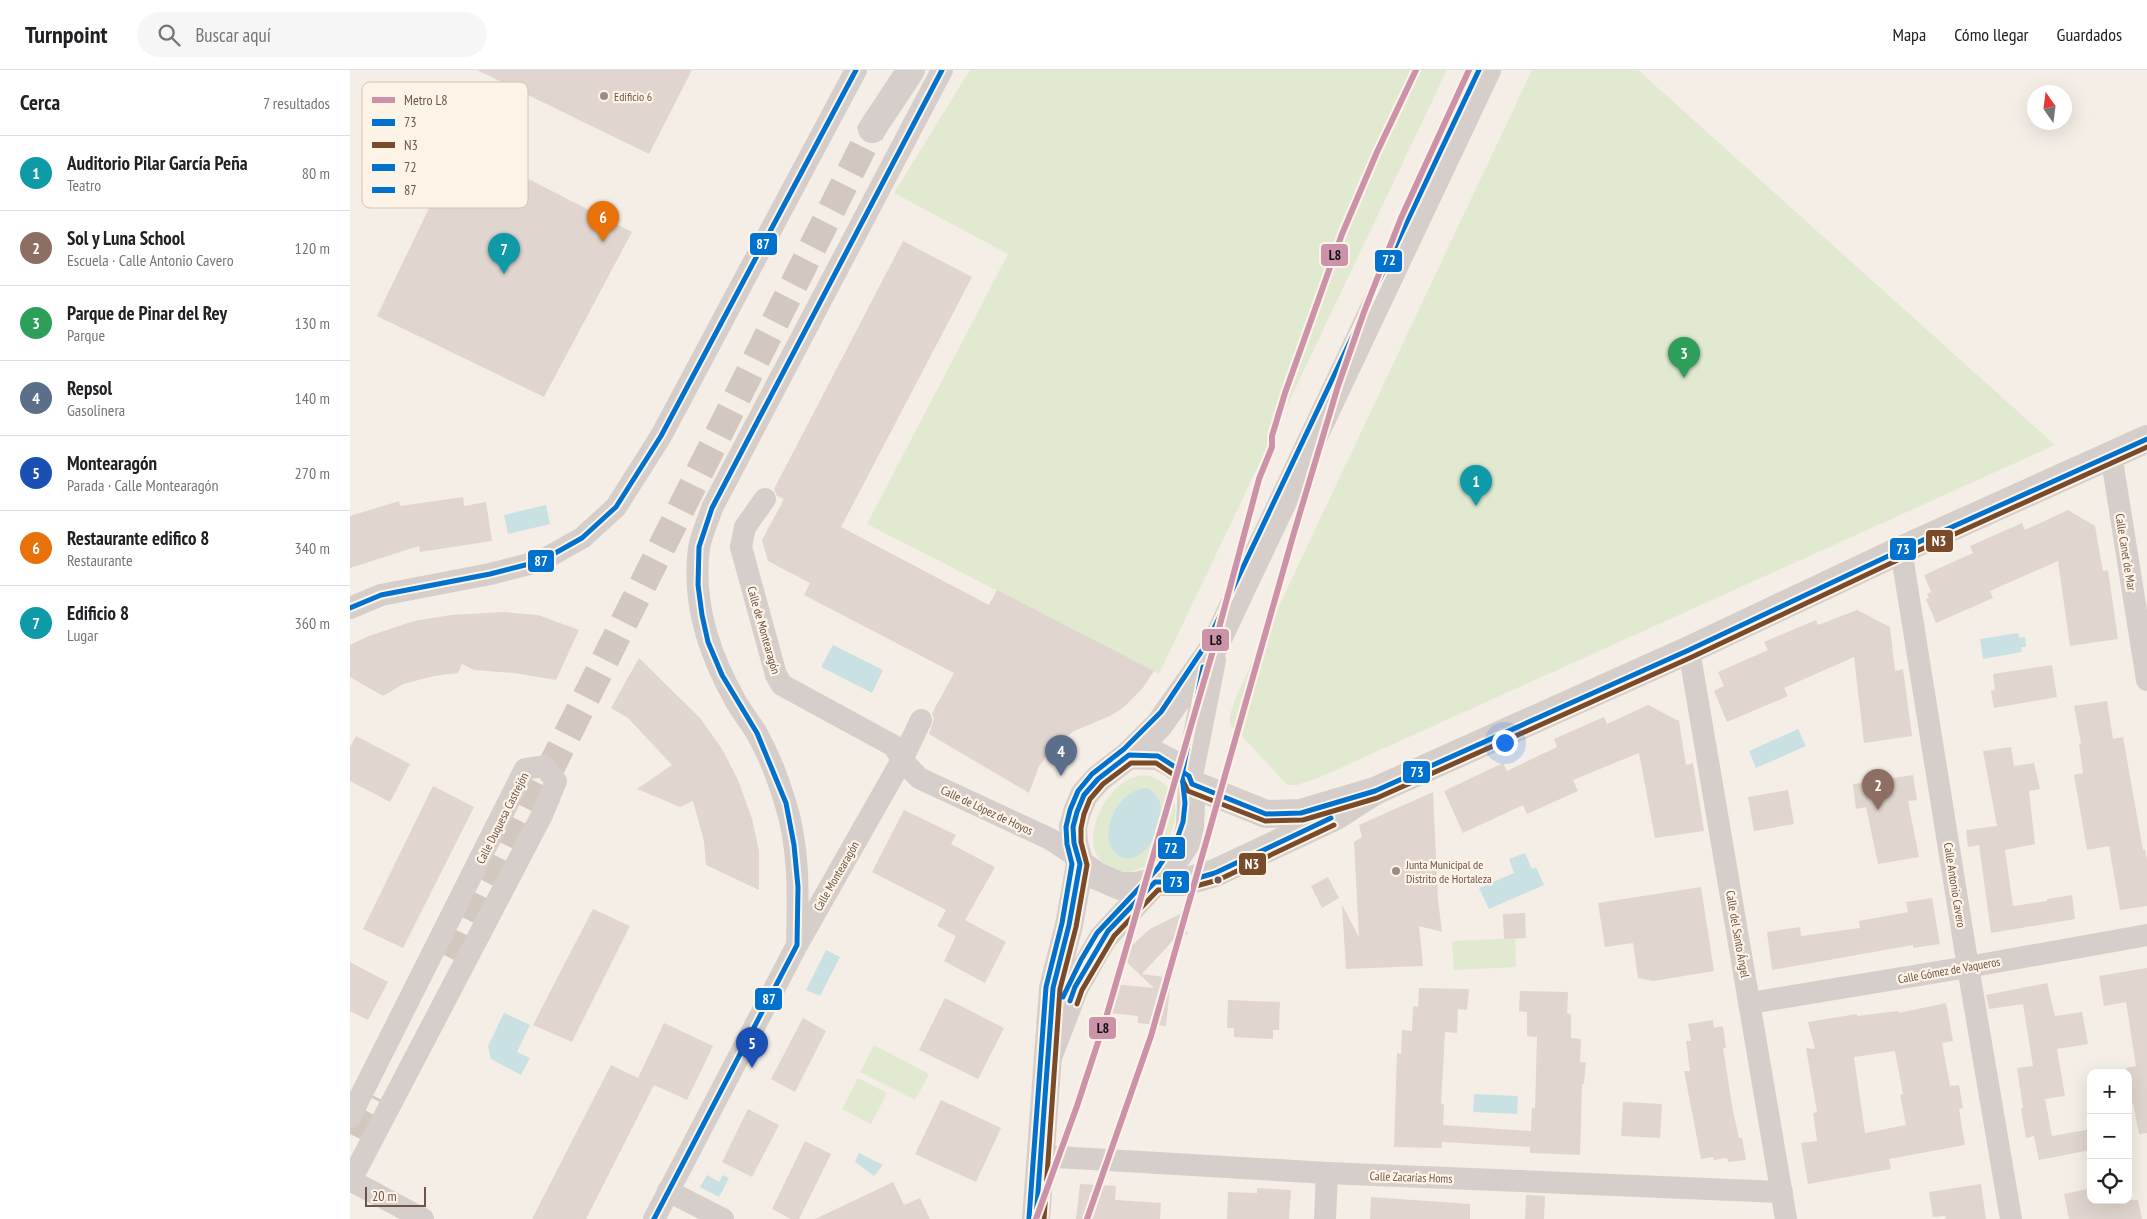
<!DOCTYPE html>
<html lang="es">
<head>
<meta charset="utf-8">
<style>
  body { margin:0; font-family:"PT Sans Narrow",sans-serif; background:#f6f6f6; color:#202124 }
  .controls { position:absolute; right:15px; bottom:15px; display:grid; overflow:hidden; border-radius:10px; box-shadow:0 5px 20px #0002 }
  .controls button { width:45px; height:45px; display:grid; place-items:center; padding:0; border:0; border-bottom:1px solid #e0e0e0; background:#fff; color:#202124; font:25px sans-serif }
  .compass { position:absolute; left:1677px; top:15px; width:45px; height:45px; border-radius:50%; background:#fff; box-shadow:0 5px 20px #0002; rotate:346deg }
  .scale { position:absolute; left:15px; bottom:12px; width:61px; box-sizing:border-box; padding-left:5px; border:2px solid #6e554a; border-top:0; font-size:14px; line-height:18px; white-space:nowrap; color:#6e554a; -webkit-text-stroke:4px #fdf3e6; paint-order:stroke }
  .you { position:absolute; left:1154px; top:672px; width:18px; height:18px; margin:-12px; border:4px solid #fff; border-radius:50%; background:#1a73e8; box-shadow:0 0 0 8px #1a73e833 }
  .badge { display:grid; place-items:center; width:32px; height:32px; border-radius:50%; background:#1a73e8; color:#fff; font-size:16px; font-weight:700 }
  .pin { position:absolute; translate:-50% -41px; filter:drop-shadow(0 1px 2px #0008) }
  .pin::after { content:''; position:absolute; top:26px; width:18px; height:15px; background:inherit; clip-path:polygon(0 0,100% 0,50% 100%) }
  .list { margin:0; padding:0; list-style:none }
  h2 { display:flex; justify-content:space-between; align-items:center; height:65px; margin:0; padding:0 20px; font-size:21px }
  h2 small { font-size:16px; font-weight:400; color:#757577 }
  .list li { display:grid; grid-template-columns:32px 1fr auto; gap:15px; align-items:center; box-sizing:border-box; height:75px; padding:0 20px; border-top:1px solid #e0e0e0 }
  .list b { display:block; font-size:19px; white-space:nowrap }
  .list p { margin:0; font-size:16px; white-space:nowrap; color:#757577 }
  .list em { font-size:16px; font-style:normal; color:#757577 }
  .icon { flex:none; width:28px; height:28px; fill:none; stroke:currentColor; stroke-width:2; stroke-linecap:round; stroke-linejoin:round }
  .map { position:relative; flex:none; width:1797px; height:1149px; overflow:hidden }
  header { display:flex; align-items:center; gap:30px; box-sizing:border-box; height:70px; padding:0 25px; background:#fff; border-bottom:1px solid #e0e0e0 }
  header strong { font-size:24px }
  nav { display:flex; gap:28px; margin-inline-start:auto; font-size:18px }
  .search { width:350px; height:45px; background:#f6f6f6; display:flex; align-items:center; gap:12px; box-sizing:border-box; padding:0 18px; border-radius:28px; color:#757577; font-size:19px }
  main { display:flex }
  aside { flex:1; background:#fff }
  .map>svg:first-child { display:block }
  .green { fill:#e1e9d1 }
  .water { fill:#c9e1e2 }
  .building { fill:#e0d6cf; fill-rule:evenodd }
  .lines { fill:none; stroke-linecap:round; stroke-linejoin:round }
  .secondary-tunnel { stroke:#d2c8bf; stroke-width:28; stroke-dasharray:28 14; stroke-linecap:butt }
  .minor { stroke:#d5ceca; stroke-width:22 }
  .tertiary { stroke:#d5ceca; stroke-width:28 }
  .secondary { stroke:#d5ceca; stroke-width:28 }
  .bus-1-casing { stroke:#fdf3e6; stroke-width:9 }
  .bus-2-casing { stroke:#fdf3e6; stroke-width:9 }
  .bus-3-casing { stroke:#fdf3e6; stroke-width:9 }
  .bus-4-casing { stroke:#fdf3e6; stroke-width:9 }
  .bus-1 { stroke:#0072ce; stroke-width:5 }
  .bus-2 { stroke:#7a4b2a; stroke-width:5 }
  .bus-3 { stroke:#0072ce; stroke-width:5 }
  .bus-4 { stroke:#0072ce; stroke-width:5 }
  .metro-1-casing { stroke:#fdf3e6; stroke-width:10 }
  .metro-1 { stroke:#cc92a9; stroke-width:6 }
  .poi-dot { fill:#9d8b81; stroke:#fdf3e6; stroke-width:2 }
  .bus-dot { fill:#6e554a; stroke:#fdf3e6; stroke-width:2 }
  .labels { text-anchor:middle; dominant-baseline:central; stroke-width:4.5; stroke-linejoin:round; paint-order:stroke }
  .poi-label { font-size:12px; fill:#6e554a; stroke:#fdf3e6; text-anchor:start }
  .street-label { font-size:12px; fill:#6e554a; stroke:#fdf3e6 }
  .key { fill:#fdf3e6; stroke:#d2c4b7; stroke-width:1 }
  .key-label { font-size:14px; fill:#6e554a }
  .line-badge { stroke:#fdf3e6; stroke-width:2 }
  .badge-label { font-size:14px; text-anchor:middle; font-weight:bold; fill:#fff }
  .pale-badge-label { font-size:14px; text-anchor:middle; font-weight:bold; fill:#111 }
</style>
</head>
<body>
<header>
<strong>Turnpoint</strong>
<div class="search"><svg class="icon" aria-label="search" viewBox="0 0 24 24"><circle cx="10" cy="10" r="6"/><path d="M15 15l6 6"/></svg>Buscar aquí</div>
<nav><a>Mapa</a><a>Cómo llegar</a><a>Guardados</a></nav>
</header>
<main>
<aside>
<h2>Cerca<small>7 resultados</small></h2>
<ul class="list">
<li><span class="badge" style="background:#0f9aa8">1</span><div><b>Auditorio Pilar García Peña</b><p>Teatro</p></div><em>80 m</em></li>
<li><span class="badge" style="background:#8d6e63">2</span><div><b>Sol y Luna School</b><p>Escuela · Calle Antonio Cavero</p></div><em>120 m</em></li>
<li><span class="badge" style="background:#2e9e5b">3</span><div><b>Parque de Pinar del Rey</b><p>Parque</p></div><em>130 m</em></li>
<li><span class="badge" style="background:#5c6f8a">4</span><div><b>Repsol</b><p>Gasolinera</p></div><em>140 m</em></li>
<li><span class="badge" style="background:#1a4fb4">5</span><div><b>Montearagón</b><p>Parada · Calle Montearagón</p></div><em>270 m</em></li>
<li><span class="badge" style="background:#e8710a">6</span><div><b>Restaurante edifico 8</b><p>Restaurante</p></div><em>340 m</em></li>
<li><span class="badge" style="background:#0f9aa8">7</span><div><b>Edificio 8</b><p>Lugar</p></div><em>360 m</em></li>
</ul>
</aside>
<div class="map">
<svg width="1797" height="1149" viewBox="0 0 1797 1149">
  <rect width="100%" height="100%" fill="#f4eee6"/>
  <g class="green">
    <polygon points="620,0 1097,0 809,604 517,454 658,184 544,123"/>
    <path d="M 1182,0 L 1288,0 L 1705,375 L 968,708 L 947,715 L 937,715 L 892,666 L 890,667 C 874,652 880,646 886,627 Z"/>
    <path d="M 796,705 C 862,721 803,830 756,795 C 727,774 753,724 777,710 C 783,707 789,706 796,705 Z"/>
    <polygon points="1165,868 1166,897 1104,900 1102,871"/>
    <polygon points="524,975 579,1004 565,1030 510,1002"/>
    <polygon points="508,1008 537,1023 521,1054 492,1039"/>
  </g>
  <g class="water">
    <polygon points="196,435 200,454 158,464 154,445"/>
    <polygon points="1668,563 1669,568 1675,567 1676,577 1671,577 1672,582 1633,589 1630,569"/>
    <polygon points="483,575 533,600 522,623 471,597"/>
    <polygon points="1448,659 1456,676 1406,698 1399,681"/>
    <path d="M 798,718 C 831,738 796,801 769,786 C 764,782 760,777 759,770 C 756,746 773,719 798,718 Z"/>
    <polygon points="1175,783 1182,799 1186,797 1194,815 1139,839 1129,818 1164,803 1159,789"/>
    <polygon points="476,880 490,887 470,926 456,920"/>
    <polygon points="154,943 180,955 167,982 180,988 171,1005 141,989 138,976"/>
    <polygon points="1124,1024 1168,1026 1167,1044 1123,1042"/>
    <polygon points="509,1083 533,1095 524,1106 505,1092"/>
    <polygon points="357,1105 369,1112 373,1105 379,1108 369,1127 350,1117"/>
  </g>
  <g class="building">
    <polygon points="127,0 342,0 299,84"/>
    <polygon points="110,74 282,162 194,327 27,246"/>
    <polygon points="553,171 622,207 491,457 639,535 647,520 804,601 792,619 774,637 760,646 724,661 707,673 689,696 679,723 579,664 584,649 582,643 604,603 454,525 460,513 418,491 412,470 434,429 427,426 424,419"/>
    <polygon points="113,427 114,436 136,432 142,471 70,482 69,476 0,498 0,446 49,431 50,436"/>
    <polygon points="1718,440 1745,456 1753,501 1758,500 1768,569 1720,576 1708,491 1640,521 1643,528 1586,553 1576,529 1579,528 1577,524 1581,522 1574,505 1623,483 1620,476 1672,453 1675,460"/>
    <polygon points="1507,540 1540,557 1545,601 1553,599 1562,666 1514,673 1504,587 1434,618 1438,626 1377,652 1364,621 1374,616 1368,602 1418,580 1414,572 1466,550 1468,555"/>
    <polygon points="153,542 188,545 229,560 206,610 164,603 124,600 112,594 108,603 84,606 53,614 33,626 0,607 0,575 19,566 64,551 101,545"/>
    <polygon points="289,588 350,648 372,679 388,710 402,749 409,781 409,820 356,795 354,771 343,731 330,737 287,719 322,695 278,648 261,638"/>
    <polygon points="1702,595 1707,627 1644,638 1641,621 1645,620 1643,604"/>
    <polygon points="1757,631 1763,669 1773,667 1793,780 1795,780 1797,790 1797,836 1770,840 1759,776 1737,780 1724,705 1733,703 1729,674 1731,673 1724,636"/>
    <polygon points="1298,635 1329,651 1336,695 1343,693 1354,761 1305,768 1289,683 1223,710 1228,721 1177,744 1173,735 1113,763 1094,721 1153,693 1157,701 1207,677 1204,669 1254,647 1257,654"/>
    <polygon points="6,666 60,694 40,732 0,711 0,677"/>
    <polygon points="1661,677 1664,696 1684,693 1690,719 1679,721 1685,774 1655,780 1663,836 1697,831 1697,829 1722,825 1725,849 1641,863 1629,775 1618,777 1616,760 1647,756 1633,681"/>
    <polygon points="1563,705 1567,730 1558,731 1569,787 1528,794 1516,737 1506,739 1503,714"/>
    <polygon points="83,716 124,737 53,878 13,859"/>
    <polygon points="1438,720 1444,754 1404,761 1398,727"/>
    <polygon points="1083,722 1088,830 1092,862 1069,856 1073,896 996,899 992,835 1009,867 1004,772 1012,767 1009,755"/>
    <polygon points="554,740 606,765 601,774 645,797 615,850 656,872 635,913 594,891 606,866 587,856 596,840 522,802"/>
    <polygon points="978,807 989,828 972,838 961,816"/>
    <polygon points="1351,817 1364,901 1303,911 1288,908 1283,873 1255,877 1248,833"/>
    <polygon points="1582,828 1590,874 1563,878 1563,875 1422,900 1417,862 1450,857 1451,866 1510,858 1509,851 1558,842 1556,832"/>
    <polygon points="243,839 280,856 222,972 183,955"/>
    <polygon points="1175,843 1176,868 1154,869 1153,844"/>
    <polygon points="830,844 838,865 829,864 792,904 821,908 816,956 788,953 788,946 760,943 764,914 804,918 770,886 800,859"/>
    <polygon points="0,892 38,912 18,950 0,941"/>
    <polygon points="1797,898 1797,1063 1789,1064 1783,1033 1778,1034 1778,1003 1776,998 1786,996 1776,932 1754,936 1749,906"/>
    <polygon points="1697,913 1705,946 1732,942 1738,974 1707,979 1715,1026 1695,1029 1702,1066 1741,1059 1741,1080 1689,1090 1684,1066 1676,1068 1671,1039 1673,1038 1667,998 1683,996 1673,934 1639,939 1636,925"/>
    <polygon points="1069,918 1119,919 1117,940 1108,939 1107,963 1095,962 1091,1034 1094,1034 1093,1055 1181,1061 1182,1038 1185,1038 1187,967 1177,966 1177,942 1169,941 1170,921 1218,922 1217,943 1221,944 1221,968 1231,969 1230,992 1236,992 1234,1014 1232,1014 1230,1085 1180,1083 1180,1077 1092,1072 1092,1078 1044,1077 1047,983 1051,984 1052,960 1062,961 1063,936 1068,937"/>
    <polygon points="595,928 654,958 628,1009 569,980"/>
    <polygon points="878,930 930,932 929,960 923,960 923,969 884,967 884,958 877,958"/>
    <path d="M 1596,933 L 1603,971 L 1592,973 L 1600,1016 L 1609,1015 L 1613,1038 L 1609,1039 L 1615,1075 L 1539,1089 L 1541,1099 L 1458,1114 L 1451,1073 L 1467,1071 L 1463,1043 L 1467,1042 L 1456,978 L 1465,979 L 1458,952 L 1507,944 L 1507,946 L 1548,941 L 1549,943 ZM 1545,981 L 1553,1024 L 1550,1025 L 1556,1055 L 1515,1063 L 1504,987 Z"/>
    <polygon points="453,948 476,961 445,1022 421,1009"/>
    <polygon points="1363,950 1364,958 1373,956 1376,978 1373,978 1383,1041 1389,1068 1392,1068 1396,1090 1378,1092 1377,1088 1364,1090 1363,1087 1351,1089 1334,1001 1340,1001 1336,971 1341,971 1338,954"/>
    <polygon points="314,953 363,976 337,1030 304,1015 236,1149 182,1149 261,995 288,1008"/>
    <polygon points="591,1030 651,1058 626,1112 565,1084"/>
    <polygon points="1273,1032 1312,1034 1310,1068 1271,1066"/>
    <polygon points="398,1039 429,1055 402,1107 372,1092"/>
    <polygon points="455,1071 481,1084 449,1149 441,1149 422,1139"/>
    <polygon points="543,1112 554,1135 570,1128 580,1149 465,1149"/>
    <polygon points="730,1114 766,1116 765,1130 811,1133 810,1149 726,1149"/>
    <polygon points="1631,1114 1636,1149 1596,1149 1595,1146 1583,1147 1579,1122"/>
    <polygon points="907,1118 941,1120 939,1149 877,1149 878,1122 907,1123"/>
    <polygon points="1737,1119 1737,1123 1741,1122 1741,1130 1788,1130 1792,1149 1719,1149 1714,1124"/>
    <polygon points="1176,1125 1195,1126 1194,1149 1175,1149"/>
    <polygon points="1021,1127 1120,1134 1120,1149 1020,1149"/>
  </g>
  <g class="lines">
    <g class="secondary-tunnel">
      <polyline points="104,890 522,59"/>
      <polyline points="0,1064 20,1024"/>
    </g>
    <g class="minor">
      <polyline points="1761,384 1797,610"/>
      <polyline points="415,429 395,457 391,477 426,605 432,615 544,676 552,690 569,708 700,769 726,786"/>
      <polyline points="1551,480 1618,897 1661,1149"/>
      <polyline points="0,538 31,525 140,504 191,491 232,468 266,437 311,366 506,0"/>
      <polyline points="1339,580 1436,1149"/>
      <path d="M 447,875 C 448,827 450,778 435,732 C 428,708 418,683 406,662 C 399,651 391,641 385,630 C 359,584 342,531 349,478 C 351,465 358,451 362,438 L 592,0"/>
      <polyline points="1400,933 1618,897 1797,865"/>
      <polyline points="0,1047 175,699 194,696 206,711 192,745 0,1112"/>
      <polyline points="690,1086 977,1103 1432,1122"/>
      <polyline points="0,1110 73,1149"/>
      <polyline points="318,1121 373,1149"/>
      <polyline points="304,1149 447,875 552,690 571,650"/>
      <polyline points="975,1149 977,1103"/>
    </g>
    <g class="tertiary">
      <polyline points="839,706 862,590"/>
      <polyline points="842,714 916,744 951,743 1025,721 1339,580 1551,480 1797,369"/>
      <polyline points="1025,721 986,746 865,803 834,812 805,812 786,816 770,816 747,806 730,794 724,773 723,757 727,742 734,725 748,709 779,685 809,655 864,577 1137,0"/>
      <polyline points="698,987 725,917 753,868 824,791 836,773 840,756 842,714 839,706 823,694 808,686 779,685"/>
      <polyline points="686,1149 703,918 719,855 730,794"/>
    </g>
    <polyline class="secondary" points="522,59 561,0"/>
    <defs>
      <g id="bus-1">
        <polyline points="720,931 725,917 758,861 805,812 834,812 865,803 981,748"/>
        <polyline points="686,1149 703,918 719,855 730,794 724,773 723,757 727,742 734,725 748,709 779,685 808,686 839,706 842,714 916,744 951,743 1025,721 1339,580 1551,480 1797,369"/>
      </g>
      <g id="bus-2">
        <polyline points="727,934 732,920 764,866 808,820 835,819 868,810 984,755"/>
        <polyline points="694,1149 710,919 726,857 737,795 731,772 731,758 734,744 740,729 753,714 781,693 806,693 833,711 838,721 915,751 953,750 1027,728 1342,587 1554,487 1797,377"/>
      </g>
      <g id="bus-3">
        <polyline points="713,927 731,890 747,863 808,798 827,769 833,752 835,733 832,705 853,597"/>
        <polyline points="679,1148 696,917 712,853 722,794 717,774 716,757 720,740 728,721 742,704 774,679 811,642 857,573 1129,0"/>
      </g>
      <g id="bus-4">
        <polyline points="0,538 31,525 140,504 191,491 232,468 266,437 311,366 506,0"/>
        <polyline points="304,1149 447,875 448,817 444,775 436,733 407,663 372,605 358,572 352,545 348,515 349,477 362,438 592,0"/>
      </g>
    </defs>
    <use href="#bus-1" class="bus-1-casing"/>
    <use href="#bus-2" class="bus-2-casing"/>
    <use href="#bus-3" class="bus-3-casing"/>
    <use href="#bus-4" class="bus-4-casing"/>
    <use href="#bus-1" class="bus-1"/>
    <use href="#bus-2" class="bus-2"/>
    <use href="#bus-3" class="bus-3"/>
    <use href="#bus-4" class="bus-4"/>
    <defs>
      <g id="metro-1">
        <polyline points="686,1149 727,1036 755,951 864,577 909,409 922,377 922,366 935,323 992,164 1027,82 1066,0"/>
        <polyline points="737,1149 801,966 943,466 988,316 1014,242 1051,148 1119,0"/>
      </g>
    </defs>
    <use href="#metro-1" class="metro-1-casing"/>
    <use href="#metro-1" class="metro-1"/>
  </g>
  <g class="poi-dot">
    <circle cx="254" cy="26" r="5"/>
    <circle cx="1046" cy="801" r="5"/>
  </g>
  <circle class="bus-dot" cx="868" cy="810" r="4.5"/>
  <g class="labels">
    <g class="poi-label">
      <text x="264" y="26">Edificio 6</text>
      <text x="1056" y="794">Junta Municipal de<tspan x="1056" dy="14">Distrito de Hortaleza</tspan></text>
    </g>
    <g class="street-label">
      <text transform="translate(1776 482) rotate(81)">Calle Canet de Mar</text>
      <text transform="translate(414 560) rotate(74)">Calle de Montearagón</text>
      <text transform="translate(637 740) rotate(25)">Calle de López de Hoyos</text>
      <text transform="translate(152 748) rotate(-63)">Calle Duquesa Castrejón</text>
      <text transform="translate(486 806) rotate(-60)">Calle Montearagón</text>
      <text transform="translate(1605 815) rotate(81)">Calle Antonio Cavero</text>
      <text transform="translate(1388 864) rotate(80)">Calle del Santo Ángel</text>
      <text transform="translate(1599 900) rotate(-10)">Calle Gómez de Vaqueros</text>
      <text transform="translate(1061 1107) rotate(2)">Calle Zacarías Homs</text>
    </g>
  </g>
  <rect x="12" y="12" width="166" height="126" rx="8" class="key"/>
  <rect x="22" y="27" width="23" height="6" fill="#cc92a9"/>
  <rect x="22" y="49" width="23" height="7" fill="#0072ce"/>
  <rect x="22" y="72" width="23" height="6" fill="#7a4b2a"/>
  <rect x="22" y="94" width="23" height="7" fill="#0072ce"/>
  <rect x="22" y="117" width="23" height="6" fill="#0072ce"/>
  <g class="key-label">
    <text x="54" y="35">Metro L8</text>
    <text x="54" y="57">73</text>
    <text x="54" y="80">N3</text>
    <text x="54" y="102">72</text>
    <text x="54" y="125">87</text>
  </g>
  <g class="line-badge">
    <rect x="399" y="162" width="29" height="24" rx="5" fill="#0072ce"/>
    <rect x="970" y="173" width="29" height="24" rx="5" fill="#cc92a9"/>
    <rect x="1024" y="179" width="29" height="24" rx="5" fill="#0072ce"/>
    <rect x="1575" y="459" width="29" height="24" rx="5" fill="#7a4b2a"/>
    <rect x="1539" y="467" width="28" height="24" rx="5" fill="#0072ce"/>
    <rect x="177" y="479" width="28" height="24" rx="5" fill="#0072ce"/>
    <rect x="851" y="558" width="29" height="24" rx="5" fill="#cc92a9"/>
    <rect x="1052" y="690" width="29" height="24" rx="5" fill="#0072ce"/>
    <rect x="807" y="766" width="29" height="24" rx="5" fill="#0072ce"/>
    <rect x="888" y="782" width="29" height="24" rx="5" fill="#7a4b2a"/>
    <rect x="812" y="800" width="28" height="24" rx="5" fill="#0072ce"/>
    <rect x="404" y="917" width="29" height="24" rx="5" fill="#0072ce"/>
    <rect x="738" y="946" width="29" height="24" rx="5" fill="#cc92a9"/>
  </g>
  <g class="badge-label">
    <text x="413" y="179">87</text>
    <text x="1039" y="195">72</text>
    <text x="1589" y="476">N3</text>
    <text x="1553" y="484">73</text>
    <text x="191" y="496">87</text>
    <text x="1067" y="707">73</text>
    <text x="821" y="783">72</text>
    <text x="902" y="799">N3</text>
    <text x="826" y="817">73</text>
    <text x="419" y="934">87</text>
  </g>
  <g class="pale-badge-label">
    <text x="985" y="190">L8</text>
    <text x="866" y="575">L8</text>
    <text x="753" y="963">L8</text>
  </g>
</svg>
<div class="controls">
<button>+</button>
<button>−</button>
<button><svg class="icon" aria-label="locate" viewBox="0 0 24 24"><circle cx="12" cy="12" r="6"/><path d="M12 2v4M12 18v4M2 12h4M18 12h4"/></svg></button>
</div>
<svg class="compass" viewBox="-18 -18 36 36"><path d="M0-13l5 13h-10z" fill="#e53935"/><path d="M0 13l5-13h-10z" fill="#757577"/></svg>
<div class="scale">20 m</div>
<div class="you"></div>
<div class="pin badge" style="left:1126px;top:436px;background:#0f9aa8">1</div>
<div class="pin badge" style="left:1528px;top:740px;background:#8d6e63">2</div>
<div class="pin badge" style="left:1334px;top:308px;background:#2e9e5b">3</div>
<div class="pin badge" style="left:711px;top:706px;background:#5c6f8a">4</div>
<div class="pin badge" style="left:402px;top:998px;background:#1a4fb4">5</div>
<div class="pin badge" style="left:253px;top:172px;background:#e8710a">6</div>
<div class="pin badge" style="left:154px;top:204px;background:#0f9aa8">7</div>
</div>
</main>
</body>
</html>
